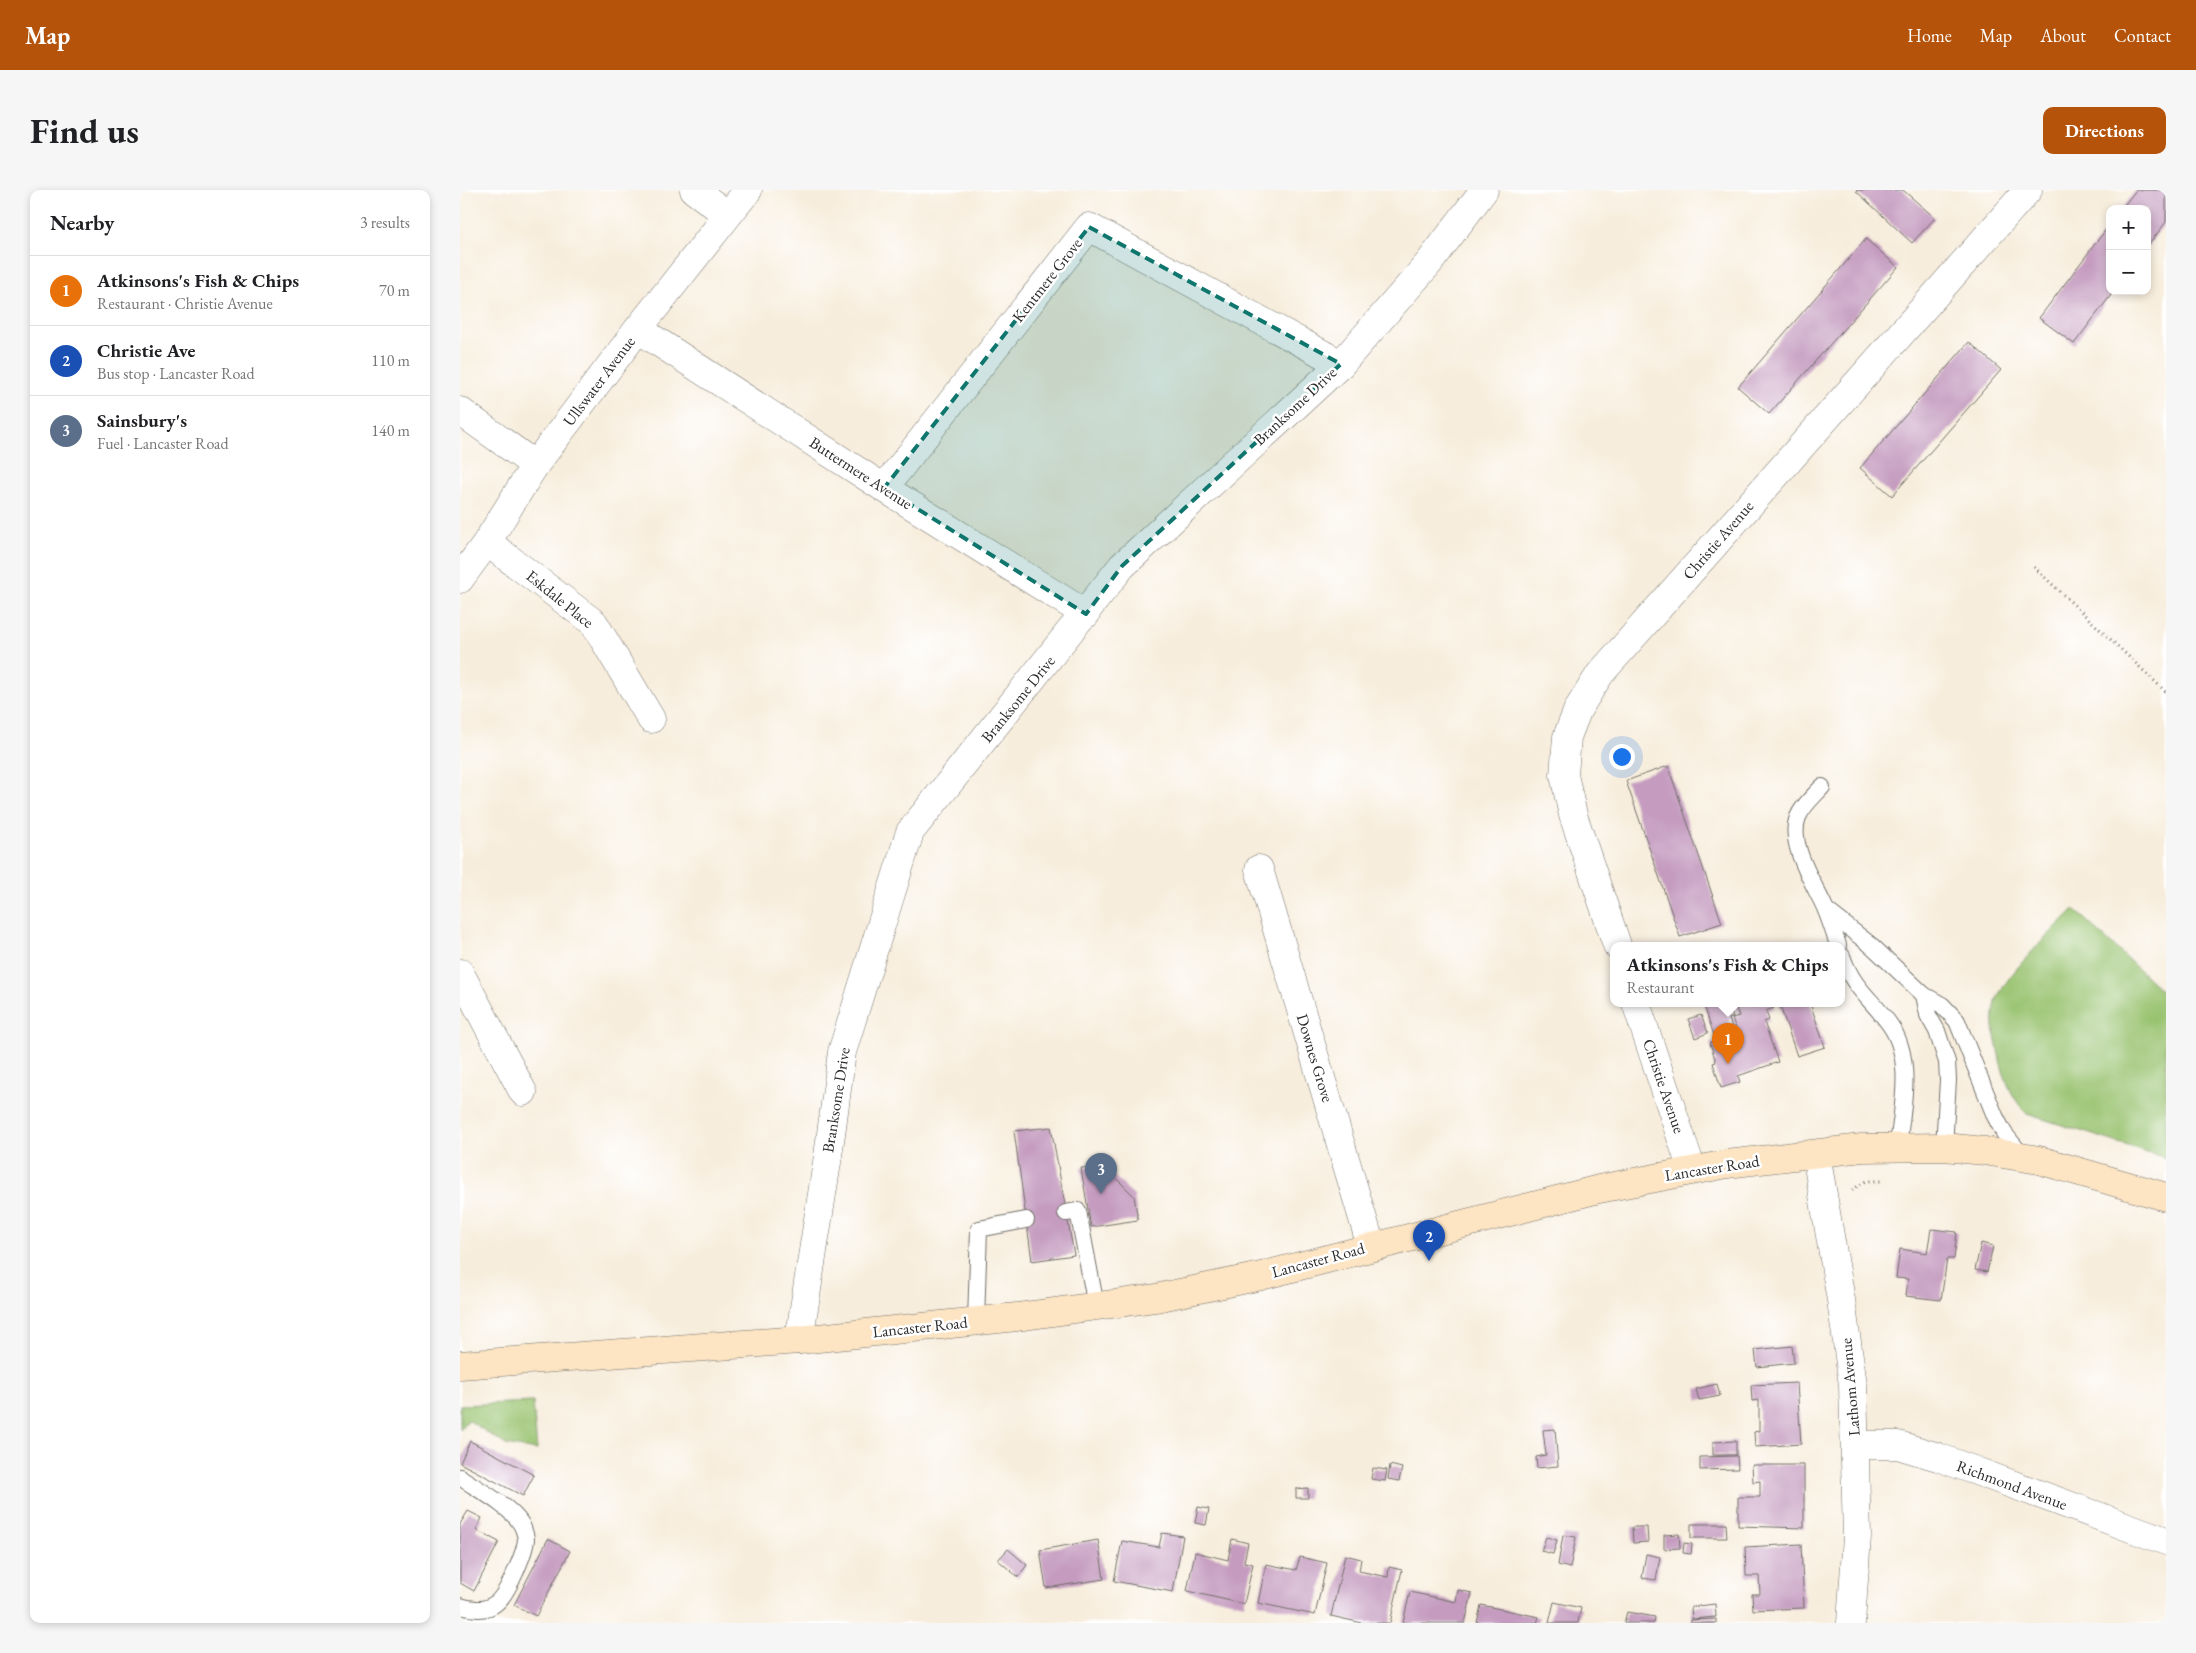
<!DOCTYPE html>
<html lang="en">
<head>
<meta charset="utf-8">
<style>
  body { margin:0; font-family:"EB Garamond",serif; background:#f6f6f6; color:#202124 }
  .controls { position:absolute; right:15px; top:15px; display:grid; overflow:hidden; border-radius:10px; box-shadow:0 2px 8px #0003 }
  .controls button { width:45px; height:45px; display:grid; place-items:center; padding:0; border:0; border-bottom:1px solid #e0e0e0; background:#fff; color:#202124; font:25px sans-serif }
  .you { position:absolute; left:1161px; top:566px; width:18px; height:18px; margin:-12px; border:4px solid #fff; border-radius:50%; background:#1a73e8; box-shadow:0 0 0 8px #1a73e833 }
  .badge { display:grid; place-items:center; width:32px; height:32px; border-radius:50%; background:#b45309; color:#fff; font-size:16px; font-weight:700 }
  .pin { position:absolute; translate:-50% -41px; filter:drop-shadow(0 1px 2px #0008) }
  .pin::after { content:''; position:absolute; top:26px; width:18px; height:15px; background:inherit; clip-path:polygon(0 0,100% 0,50% 100%) }
  .popup { position:absolute; left:1150px; top:752px; width:235px; height:65px; box-sizing:border-box; display:grid; place-content:center; border-radius:10px; background:#fff; filter:drop-shadow(0 1px 4px #0005); font-size:16px; white-space:nowrap; color:#757577 }
  .popup b { font-size:19px; color:#202124 }
  .popup::after { content:''; position:absolute; left:50%; top:100%; margin-left:-10px; border:10px solid transparent; border-top-color:#fff }
  .list { margin:0; padding:0; list-style:none }
  h2 { display:flex; justify-content:space-between; align-items:center; height:65px; margin:0; padding:0 20px; font-size:21px }
  h2 small { font-size:16px; font-weight:400; color:#757577 }
  .list li { display:grid; grid-template-columns:32px 1fr auto; gap:15px; align-items:center; box-sizing:border-box; height:70px; padding:0 20px; border-top:1px solid #e0e0e0 }
  .list b { display:block; font-size:19px; white-space:nowrap }
  .list p { margin:0; font-size:16px; white-space:nowrap; color:#757577 }
  .list em { font-size:16px; font-style:normal; color:#757577 }
  .map { position:relative; flex:none; width:1706px; height:1433px; overflow:hidden; border-radius:10px }
  header { display:flex; align-items:center; gap:30px; box-sizing:border-box; height:70px; padding:0 25px; background:#b45309; color:#fff }
  header strong { font-size:24px }
  nav { display:flex; gap:28px; margin-inline-start:auto; font-size:18px }
  .intro { display:flex; align-items:center; justify-content:space-between; box-sizing:border-box; height:120px; padding:0 30px }
  h1 { margin:0; font-size:35px }
  .button { padding:12px 22px; border-radius:10px; background:#b45309; color:#fff; font-size:18px; font-weight:700 }
  main { display:flex; gap:30px; padding:0 30px }
  aside { flex:1; background:#fff; border-radius:10px; box-shadow:0 2px 8px #0003 }
  .map>svg:first-child { display:block }
  .green { fill:#99c36f; stroke:#62774d }
  .building { fill:#c59cc0 }
  .lines { fill:none; stroke-linecap:round; stroke-linejoin:round }
  .lane-casing { stroke:#726f69; stroke-width:18 }
  .street-casing { stroke:#726f69; stroke-width:29 }
  .secondary-casing { stroke:#726f69; stroke-width:29 }
  .path { stroke:#726f69; stroke-width:3; stroke-dasharray:1 4; stroke-linecap:butt }
  .lane { stroke:#fff; stroke-width:16 }
  .street { stroke:#fff; stroke-width:28 }
  .secondary { stroke:#fde5c4; stroke-width:28 }
  .marked { fill:#0f766e; fill-opacity:0.2; stroke:#0f766e; stroke-width:4; stroke-dasharray:10 6; stroke-linejoin:round }
  .labels { text-anchor:middle; dominant-baseline:central; stroke-width:5; stroke-linejoin:round; paint-order:stroke }
  .street-label { font-size:16px; fill:#2b2b2b; stroke:#fff }
</style>
</head>
<body>
<header>
<strong>Map</strong>
<nav><a>Home</a><a>Map</a><a>About</a><a>Contact</a></nav>
</header>
<div class="intro"><h1>Find us</h1><a class="button">Directions</a></div>
<main>
<aside>
<h2>Nearby<small>3 results</small></h2>
<ul class="list">
<li><span class="badge" style="background:#e8710a">1</span><div><b>Atkinsons's Fish &amp; Chips</b><p>Restaurant · Christie Avenue</p></div><em>70 m</em></li>
<li><span class="badge" style="background:#1a4fb4">2</span><div><b>Christie Ave</b><p>Bus stop · Lancaster Road</p></div><em>110 m</em></li>
<li><span class="badge" style="background:#5c6f8a">3</span><div><b>Sainsbury's</b><p>Fuel · Lancaster Road</p></div><em>140 m</em></li>
</ul>
</aside>
<div class="map">
<svg width="1706" height="1433" viewBox="0 0 1706 1433">
  <rect width="100%" height="100%" fill="#fff"/>
  <filter id="ink" filterUnits="userSpaceOnUse"><feTurbulence type="fractalNoise" baseFrequency=".02" numOctaves="2"/><feDisplacementMap in="SourceGraphic" scale="10" xChannelSelector="R" yChannelSelector="G"/><feConvolveMatrix kernelMatrix="1 2 1 2 8 2 1 2 1" color-interpolation-filters="sRGB"/></filter>
  <filter id="wash" filterUnits="userSpaceOnUse"><feTurbulence type="fractalNoise" baseFrequency=".0096" numOctaves="4" result="noise"/><feDisplacementMap in="SourceGraphic" scale="20" xChannelSelector="R" yChannelSelector="G"/><feGaussianBlur stdDeviation="1.12" result="paint"/><feColorMatrix in="noise" values="0 0 0 0 0 0 0 0 0 0 0 0 0 0 0 0 0 1.4 0 .05"/><feComposite in="paint" operator="in"/></filter>
  <g filter="url(#wash)">
    <rect width="100%" height="100%" fill="#f7eddc"/>
    <g class="green">
      <path d="M 1614,719 L 1706,805 L 1706,968 L 1567,924 C 1552,909 1543,886 1539,865 C 1535,848 1531,830 1536,812 C 1543,786 1594,740 1614,719 Z"/>
      <polygon points="73,1212 77,1260 46,1255 8,1230 0,1240 0,1215"/>
    </g>
    <g id="blocks">
      <g class="building">
        <polygon points="1397,0 1443,0 1475,28 1452,53 1396,1"/>
        <polygon points="1676,0 1706,0 1706,32 1687,57 1687,19 1661,19"/>
        <polygon points="1650,34 1650,101 1654,101 1614,154 1579,128"/>
        <polygon points="1406,49 1438,77 1309,224 1278,197"/>
        <polygon points="1509,152 1541,180 1432,306 1400,278"/>
        <polygon points="1208,576 1262,733 1220,747 1166,591"/>
        <polygon points="1243,813 1268,813 1273,827 1269,829 1274,843 1277,842 1272,828 1279,826 1274,813 1313,813 1314,818 1306,821 1309,830 1304,832 1318,872 1278,886 1280,892 1261,898 1253,873 1256,872 1250,853 1256,851"/>
        <polygon points="1319,813 1350,813 1365,857 1337,866"/>
        <polygon points="1241,825 1248,843 1235,848 1228,829"/>
        <polygon points="591,937 614,1065 572,1071 554,941"/>
        <polygon points="644,976 674,1006 678,1030 631,1037 621,978"/>
        <polygon points="1471,1039 1497,1042 1494,1069 1487,1069 1481,1110 1446,1106 1448,1089 1436,1088 1440,1059 1467,1063"/>
        <polygon points="1521,1053 1533,1056 1527,1082 1515,1080"/>
        <polygon points="1332,1156 1334,1173 1297,1177 1295,1160"/>
        <polygon points="1337,1193 1341,1254 1295,1257 1294,1242 1299,1241 1299,1210 1292,1211 1291,1195"/>
        <polygon points="1257,1194 1260,1206 1239,1210 1236,1199"/>
        <polygon points="1095,1239 1098,1276 1077,1278 1076,1267 1086,1265 1083,1240"/>
        <polygon points="10,1251 74,1285 63,1306 0,1273"/>
        <polygon points="1276,1251 1276,1265 1253,1265 1253,1252"/>
        <polygon points="1277,1266 1278,1279 1240,1280 1240,1267"/>
        <polygon points="930,1275 942,1278 939,1291 928,1289"/>
        <polygon points="1292,1275 1344,1275 1344,1338 1278,1336 1278,1307 1300,1307 1300,1291 1293,1292"/>
        <polygon points="913,1278 927,1280 925,1291 911,1289"/>
        <polygon points="848,1298 848,1308 836,1308 836,1299"/>
        <polygon points="738,1317 749,1319 746,1335 735,1333"/>
        <polygon points="8,1321 22,1328 16,1340 39,1352 14,1401 0,1393 0,1334"/>
        <polygon points="1231,1334 1266,1334 1267,1348 1231,1348"/>
        <polygon points="1172,1337 1187,1337 1188,1352 1173,1353"/>
        <polygon points="702,1343 723,1346 713,1402 654,1391 662,1351 699,1357"/>
        <polygon points="1219,1344 1220,1358 1204,1359 1204,1345"/>
        <polygon points="1103,1345 1116,1347 1110,1378 1098,1375"/>
        <polygon points="1086,1347 1097,1350 1093,1364 1081,1361"/>
        <polygon points="88,1349 110,1361 76,1426 54,1415"/>
        <polygon points="772,1349 788,1353 784,1372 793,1374 784,1414 727,1401 735,1362 768,1370"/>
        <polygon points="638,1350 644,1389 586,1398 580,1360"/>
        <polygon points="1224,1353 1232,1354 1231,1364 1223,1363"/>
        <polygon points="1341,1354 1344,1418 1293,1420 1292,1404 1300,1404 1299,1386 1286,1386 1285,1357"/>
        <polygon points="548,1359 567,1375 558,1387 538,1370"/>
        <polygon points="1186,1364 1200,1367 1196,1390 1182,1388"/>
        <polygon points="885,1365 901,1369 899,1381 928,1387 929,1377 942,1380 930,1433 902,1433 871,1426"/>
        <polygon points="840,1367 867,1373 855,1425 798,1413 806,1374 836,1380"/>
        <polygon points="998,1400 1012,1403 1005,1433 943,1433 950,1402 996,1412"/>
        <polygon points="1094,1412 1121,1418 1118,1433 1089,1433"/>
        <polygon points="1255,1414 1256,1427 1232,1429 1231,1417"/>
        <polygon points="1021,1415 1079,1427 1077,1433 1017,1433"/>
        <polygon points="1167,1422 1195,1427 1194,1433 1164,1433"/>
        <polygon points="1256,1429 1256,1433 1231,1433 1231,1430"/>
      </g>
    </g>
  </g>
  <g filter="url(#ink)">
    <use href="#blocks" fill-opacity="0" stroke="#726f69" stroke-width="1"/>
    <g class="lines">
      <defs>
        <g id="lane">
          <path d="M 1362,597 C 1354,606 1343,615 1338,627 C 1327,654 1355,695 1365,718 C 1370,730 1374,743 1378,755"/>
          <polyline points="1366,720 1412,756 1464,805 1482,815 1497,831 1535,926 1544,943 1564,968"/>
          <path d="M 1382,766 C 1393,799 1412,809 1430,835 C 1454,869 1442,918 1438,956"/>
          <polyline points="1464,805 1468,825 1477,841 1487,872 1488,890 1484,957"/>
          <polyline points="606,1023 618,1021 636,1116"/>
          <polyline points="516,1131 519,1039 566,1030"/>
          <path d="M 0,1287 C 17,1299 50,1316 61,1334 C 63,1337 65,1344 66,1348 C 66,1361 47,1405 36,1413 C 25,1422 13,1419 0,1416"/>
        </g>
        <g id="street">
          <polyline points="234,0 268,25"/>
          <polyline points="178,139 424,298 626,424"/>
          <polyline points="0,221 75,275"/>
          <polyline points="424,298 629,37 881,174"/>
          <polyline points="27,352 134,433 191,529"/>
          <polyline points="0,389 27,352 75,275 178,139 288,0"/>
          <polyline points="799,679 911,1056"/>
          <polyline points="1157,755 1113,625 1104,585 1107,547 1118,519 1140,484 1568,0"/>
          <polyline points="0,783 63,902"/>
          <polyline points="1176,813 1232,980"/>
          <polyline points="1356,964 1381,1110 1393,1195 1397,1346 1391,1433"/>
          <polyline points="339,1150 368,966 382,862 450,642 662,376 881,174 969,73 1024,0"/>
          <polyline points="1395,1255 1438,1255 1478,1267 1706,1351"/>
        </g>
        <polyline id="secondary" points="0,1175 339,1150 557,1127 696,1108 801,1086 1139,999 1267,974 1402,958 1484,957 1525,961 1579,970 1706,1007"/>
      </defs>
      <use href="#lane" class="lane-casing"/>
      <use href="#street" class="street-casing"/>
      <use href="#secondary" class="secondary-casing"/>
      <g class="path">
        <polyline points="1574,377 1706,502"/>
        <polyline points="1392,1000 1406,991 1421,991"/>
      </g>
      <use href="#lane" class="lane"/>
      <use href="#street" class="street"/>
      <use href="#secondary" class="secondary"/>
    </g>
  </g>
  <path class="marked" d="M 629,37 L 881,174 L 662,376 L 626,424 L 424,298 Z"/>
  <g class="labels">
    <g class="street-label">
      <text transform="translate(587 90) rotate(-52)">Kentmere Grove</text>
      <text transform="translate(139 191) rotate(-53)">Ullswater Avenue</text>
      <text transform="translate(835 216) rotate(-43)">Branksome Drive</text>
      <text transform="translate(401 283) rotate(33)">Buttermere Avenue</text>
      <text transform="translate(1258 350) rotate(-49)">Christie Avenue</text>
      <text transform="translate(100 409) rotate(39)">Eskdale Place</text>
      <text transform="translate(558 509) rotate(-51)">Branksome Drive</text>
      <text transform="translate(855 868) rotate(73)">Downes Grove</text>
      <text transform="translate(1204 896) rotate(71)">Christie Avenue</text>
      <text transform="translate(376 910) rotate(-81)">Branksome Drive</text>
      <text transform="translate(1252 978) rotate(-9)">Lancaster Road</text>
      <text transform="translate(858 1070) rotate(-15)">Lancaster Road</text>
      <text transform="translate(460 1137) rotate(-6)">Lancaster Road</text>
      <text transform="translate(1390 1197) rotate(-95)">Lathom Avenue</text>
      <text transform="translate(1552 1295) rotate(20)">Richmond Avenue</text>
    </g>
  </g>
</svg>
<div class="controls">
<button>+</button>
<button>−</button>
</div>
<div class="you"></div>
<div class="pin badge" style="left:1268px;top:874px;background:#e8710a">1</div>
<div class="popup"><b>Atkinsons's Fish &amp; Chips</b>Restaurant</div>
<div class="pin badge" style="left:969px;top:1071px;background:#1a4fb4">2</div>
<div class="pin badge" style="left:641px;top:1004px;background:#5c6f8a">3</div>
</div>
</main>
</body>
</html>
